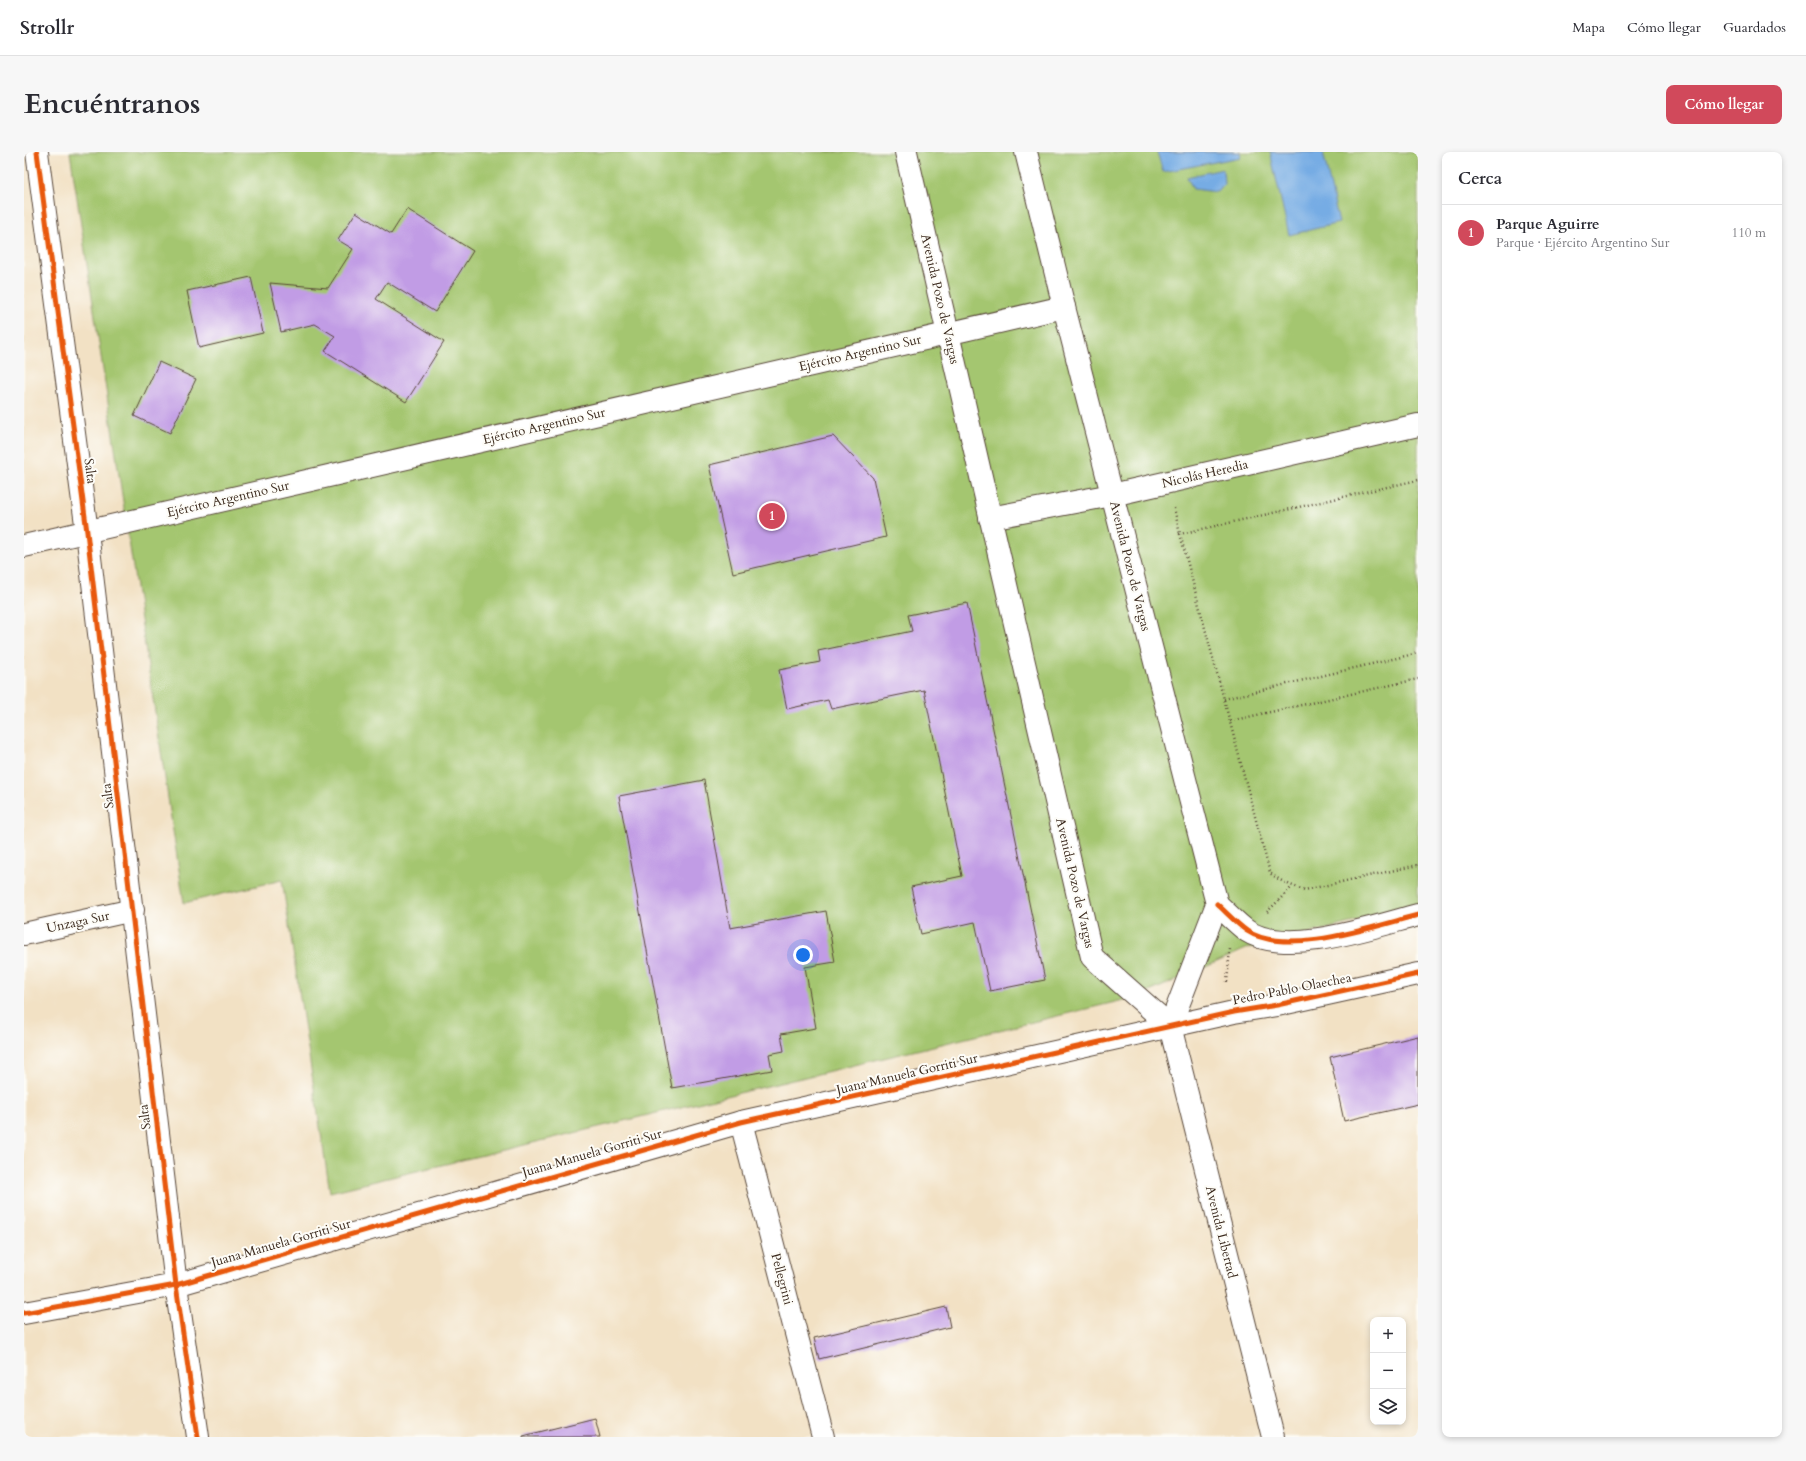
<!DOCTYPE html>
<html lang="es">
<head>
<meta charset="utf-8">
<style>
  body { margin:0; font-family:Cardo,serif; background:#f7f7f7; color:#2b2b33 }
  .controls { position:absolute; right:12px; bottom:12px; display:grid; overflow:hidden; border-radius:8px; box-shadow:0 2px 6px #0003 }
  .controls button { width:36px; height:36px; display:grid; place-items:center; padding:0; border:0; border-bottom:1px solid #e1e1e2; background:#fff; color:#2b2b33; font:20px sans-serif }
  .you { position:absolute; left:779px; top:803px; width:14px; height:14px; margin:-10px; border:3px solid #fff; border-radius:50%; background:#1a73e8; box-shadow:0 0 0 6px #1a73e833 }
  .badge { display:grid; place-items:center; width:26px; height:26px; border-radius:50%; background:#d1495b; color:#fff; font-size:13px; font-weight:700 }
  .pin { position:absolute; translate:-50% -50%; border:2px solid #fff; box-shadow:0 1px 4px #0006 }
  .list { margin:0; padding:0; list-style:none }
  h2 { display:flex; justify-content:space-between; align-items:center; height:52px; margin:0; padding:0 16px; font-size:17px }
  h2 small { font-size:13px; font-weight:400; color:#7c7c81 }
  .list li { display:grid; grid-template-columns:26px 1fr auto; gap:12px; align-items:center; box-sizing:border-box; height:56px; padding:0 16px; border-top:1px solid #e1e1e2 }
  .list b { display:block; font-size:15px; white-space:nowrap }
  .list p { margin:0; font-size:13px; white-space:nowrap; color:#7c7c81 }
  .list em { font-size:13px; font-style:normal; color:#7c7c81 }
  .icon { flex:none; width:22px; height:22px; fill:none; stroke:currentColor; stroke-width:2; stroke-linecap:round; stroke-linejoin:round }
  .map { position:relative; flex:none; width:1394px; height:1285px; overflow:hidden; border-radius:8px }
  header { display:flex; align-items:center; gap:24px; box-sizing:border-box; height:56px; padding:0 20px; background:#fff; border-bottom:1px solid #e1e1e2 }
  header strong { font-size:19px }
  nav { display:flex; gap:22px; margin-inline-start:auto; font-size:14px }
  .intro { display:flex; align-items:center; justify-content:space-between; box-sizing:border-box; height:96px; padding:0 24px }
  h1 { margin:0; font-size:28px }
  .button { padding:10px 18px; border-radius:8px; background:#d1495b; color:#fff; font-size:14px; font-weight:700 }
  main { display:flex; gap:24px; padding:0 24px }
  aside { flex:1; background:#fff; border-radius:8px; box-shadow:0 2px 6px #0003 }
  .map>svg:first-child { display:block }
  .green { fill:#a4c66f; stroke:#707846 }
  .water { fill:#76ace4; stroke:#586b81 }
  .building { fill:#c19ce5 }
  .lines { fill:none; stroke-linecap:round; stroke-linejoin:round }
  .minor-casing { stroke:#564537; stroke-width:24 }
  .major-casing { stroke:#564537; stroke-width:24 }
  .path { stroke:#564537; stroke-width:2.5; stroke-dasharray:1 3; stroke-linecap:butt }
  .minor { stroke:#fff; stroke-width:22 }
  .major { stroke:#fff; stroke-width:22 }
  .cycleway-casing { stroke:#fdfcf7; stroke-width:8 }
  .cycleway { stroke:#e8590c; stroke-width:5 }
  .labels { text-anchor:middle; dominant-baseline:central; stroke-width:4; stroke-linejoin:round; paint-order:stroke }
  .street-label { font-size:13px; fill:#3b2a1e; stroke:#fdfcf7 }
</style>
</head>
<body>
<header>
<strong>Strollr</strong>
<nav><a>Mapa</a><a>Cómo llegar</a><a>Guardados</a></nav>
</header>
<div class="intro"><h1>Encuéntranos</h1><a class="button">Cómo llegar</a></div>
<main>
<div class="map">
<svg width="1394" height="1285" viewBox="0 0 1394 1285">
  <rect width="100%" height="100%" fill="#fdfcf7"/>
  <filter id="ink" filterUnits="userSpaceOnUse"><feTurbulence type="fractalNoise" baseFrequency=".025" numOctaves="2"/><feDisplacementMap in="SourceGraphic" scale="8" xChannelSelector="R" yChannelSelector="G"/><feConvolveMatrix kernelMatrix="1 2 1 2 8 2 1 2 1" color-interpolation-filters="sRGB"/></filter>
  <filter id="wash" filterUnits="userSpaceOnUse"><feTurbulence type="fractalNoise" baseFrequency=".012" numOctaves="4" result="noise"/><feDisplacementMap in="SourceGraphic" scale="16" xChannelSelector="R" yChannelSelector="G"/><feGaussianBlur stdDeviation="0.9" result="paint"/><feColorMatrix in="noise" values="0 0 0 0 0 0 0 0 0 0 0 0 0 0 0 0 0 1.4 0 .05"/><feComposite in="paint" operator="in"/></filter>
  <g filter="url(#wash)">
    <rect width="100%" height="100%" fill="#f2e1c4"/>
    <polygon class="green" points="46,0 1394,0 1394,754 1222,797 1116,844 306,1040 258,728 160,751"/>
    <g class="water">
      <polygon points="1133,0 1216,0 1217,5 1139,20"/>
      <polygon points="1246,0 1299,0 1315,71 1265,83"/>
      <polygon points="1199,17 1200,32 1193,40 1169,37 1163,25"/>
    </g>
    <g id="blocks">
      <g class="building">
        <polygon points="383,57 449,99 411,160 363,130 352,147 420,190 382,250 301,199 311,184 291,172 257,180 246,131 304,136 329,97 314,88 332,60 367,82"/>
        <polygon points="227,125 239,181 175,196 163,139"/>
        <polygon points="135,210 172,227 146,281 110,264"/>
        <polygon points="809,284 849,326 862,385 709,421 685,313"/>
        <polygon points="943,451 1021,828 966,839 951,770 897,782 887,735 938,724 900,538 807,557 804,548 763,557 755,518 796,510 794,499 888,479 884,463"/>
        <polygon points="680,628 706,776 802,759 811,810 781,815 792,876 757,882 760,899 745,902 748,918 648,936 595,644"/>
        <polygon points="1394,884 1394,952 1320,969 1306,905"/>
        <polygon points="922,1155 926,1175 795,1207 790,1186"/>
        <polygon points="571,1266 576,1285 499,1285 499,1284"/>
      </g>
    </g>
  </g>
  <g filter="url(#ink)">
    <use href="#blocks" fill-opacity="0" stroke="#564537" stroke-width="1"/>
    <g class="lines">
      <defs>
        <g id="minor">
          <polyline points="13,0 63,380 152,1133 174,1285"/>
          <polyline points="966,366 1088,343 1394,273"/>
          <polyline points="0,394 1040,155"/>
          <path d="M 1193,752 C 1203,761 1213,772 1223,779 C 1263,805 1351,774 1394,763"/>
          <polyline points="0,782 109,758"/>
          <polyline points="717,970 799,1285"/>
          <polyline points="0,1161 152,1133 717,970 1210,860 1253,853 1394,822"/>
        </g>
        <g id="major">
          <polyline points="882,0 1068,805 1146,874"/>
          <polyline points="1002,0 1040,155 1193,752 1146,874"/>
          <polyline points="1146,874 1249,1285"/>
        </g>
      </defs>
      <use href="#minor" class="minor-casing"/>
      <use href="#major" class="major-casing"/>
      <g class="path">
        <path d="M 1394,328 L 1156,382 L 1246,721 C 1257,730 1268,734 1281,738 L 1394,713"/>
        <polyline points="1150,356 1156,382"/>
        <polyline points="1200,547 1394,501"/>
        <polyline points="1206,569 1394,527"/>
        <polyline points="1243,760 1268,735"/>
        <polyline points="1203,830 1206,797"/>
      </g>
      <use href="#minor" class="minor"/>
      <use href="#major" class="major"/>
      <defs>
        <g id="cycleway">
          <polyline points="13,0 63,380 152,1133 174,1285"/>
          <path d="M 1193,752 C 1203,761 1213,772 1223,779 C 1263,805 1351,774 1394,763"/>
          <polyline points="0,1161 152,1133 717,970 1210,860 1253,853 1394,822"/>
        </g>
      </defs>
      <use href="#cycleway" class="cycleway-casing"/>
      <use href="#cycleway" class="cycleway"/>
    </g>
  </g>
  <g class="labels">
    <g class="street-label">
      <text transform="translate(916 147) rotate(77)">Avenida Pozo de Vargas</text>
      <text transform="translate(836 201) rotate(-13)">Ejército Argentino Sur</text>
      <text transform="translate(520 274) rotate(-13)">Ejército Argentino Sur</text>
      <text transform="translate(66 319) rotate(83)">Salta</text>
      <text transform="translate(1181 322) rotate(-13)">Nicolás Heredia</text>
      <text transform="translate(204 347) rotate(-13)">Ejército Argentino Sur</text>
      <text transform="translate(1106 414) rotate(76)">Avenida Pozo de Vargas</text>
      <text transform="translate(84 644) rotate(-97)">Salta</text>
      <text transform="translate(1051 731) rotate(77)">Avenida Pozo de Vargas</text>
      <text transform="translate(54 770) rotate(-12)">Unzaga Sur</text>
      <text transform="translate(1268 837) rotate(-11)">Pedro Pablo Olaechea</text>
      <text transform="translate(883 922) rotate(-13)">Juana Manuela Gorriti Sur</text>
      <text transform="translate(121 965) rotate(-97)">Salta</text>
      <text transform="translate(568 1001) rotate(-16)">Juana Manuela Gorriti Sur</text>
      <text transform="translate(1197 1080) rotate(76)">Avenida Libertad</text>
      <text transform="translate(257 1091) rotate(-16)">Juana Manuela Gorriti Sur</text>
      <text transform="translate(758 1127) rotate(75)">Pellegrini</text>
    </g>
  </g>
</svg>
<div class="controls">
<button>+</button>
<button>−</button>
<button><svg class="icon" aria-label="layers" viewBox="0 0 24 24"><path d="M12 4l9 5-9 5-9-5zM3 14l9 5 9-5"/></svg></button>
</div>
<div class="you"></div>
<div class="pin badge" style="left:748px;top:364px">1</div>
</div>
<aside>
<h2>Cerca<small></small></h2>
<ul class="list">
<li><span class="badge">1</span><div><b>Parque Aguirre</b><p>Parque · Ejército Argentino Sur</p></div><em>110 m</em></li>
</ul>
</aside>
</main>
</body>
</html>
